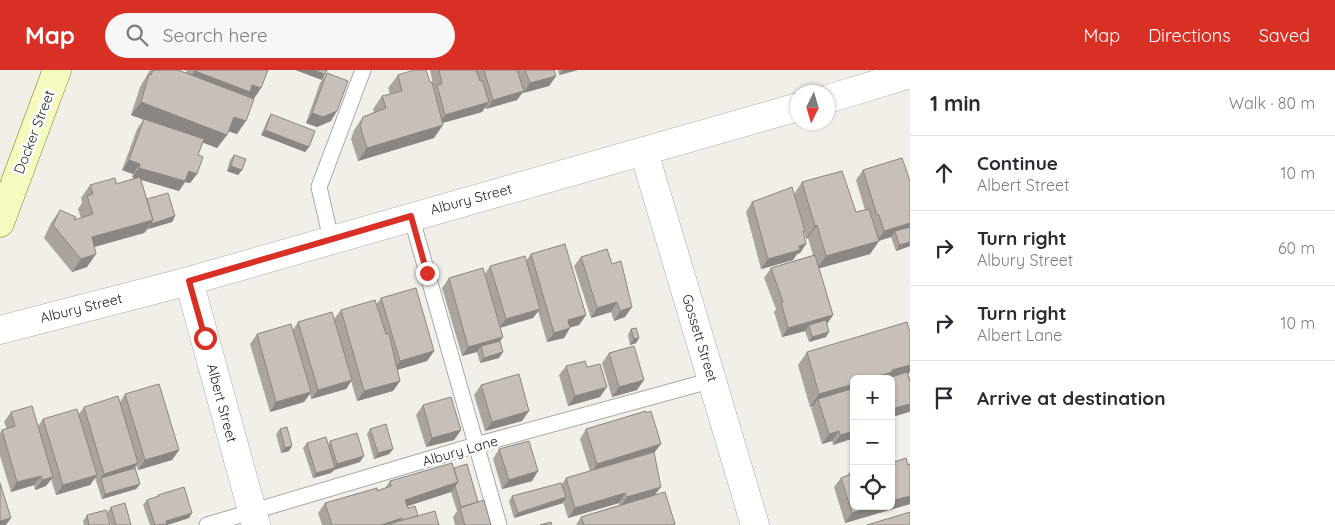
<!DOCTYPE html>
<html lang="en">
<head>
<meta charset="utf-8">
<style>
  body { margin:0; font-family:Quicksand,sans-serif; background:#f7f7f7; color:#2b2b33 }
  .controls { position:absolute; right:15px; bottom:15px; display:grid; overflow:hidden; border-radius:8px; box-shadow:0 1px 4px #0004 }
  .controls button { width:45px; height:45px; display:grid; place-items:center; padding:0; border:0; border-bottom:1px solid #e1e1e2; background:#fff; color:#2b2b33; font:25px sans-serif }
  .compass { position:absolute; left:790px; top:15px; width:45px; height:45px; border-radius:50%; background:#fff; box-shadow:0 1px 4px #0004; rotate:185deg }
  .stop { position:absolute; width:15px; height:15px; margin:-11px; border:4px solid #d93025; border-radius:50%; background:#fff }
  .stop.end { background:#d93025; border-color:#fff; box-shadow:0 1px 5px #0008 }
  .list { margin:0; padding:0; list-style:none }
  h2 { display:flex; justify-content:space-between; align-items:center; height:65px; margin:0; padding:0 20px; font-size:21px }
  h2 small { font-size:16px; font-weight:400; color:#7c7c81 }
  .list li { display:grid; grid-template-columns:32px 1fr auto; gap:15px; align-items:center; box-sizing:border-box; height:75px; padding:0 20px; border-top:1px solid #e1e1e2 }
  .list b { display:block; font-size:19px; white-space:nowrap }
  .list p { margin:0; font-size:16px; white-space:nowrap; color:#7c7c81 }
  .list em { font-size:16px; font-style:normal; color:#7c7c81 }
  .icon { flex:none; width:28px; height:28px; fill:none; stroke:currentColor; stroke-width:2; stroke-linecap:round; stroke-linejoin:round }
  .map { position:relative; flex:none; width:910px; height:455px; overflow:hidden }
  header { display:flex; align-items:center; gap:30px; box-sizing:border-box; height:70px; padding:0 25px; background:#d93025; color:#fff }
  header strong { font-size:24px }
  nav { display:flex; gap:28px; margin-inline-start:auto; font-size:18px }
  .search { width:350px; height:45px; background:#f7f7f7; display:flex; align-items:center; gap:12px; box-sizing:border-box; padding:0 18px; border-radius:28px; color:#7c7c81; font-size:19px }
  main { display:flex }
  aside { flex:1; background:#fff }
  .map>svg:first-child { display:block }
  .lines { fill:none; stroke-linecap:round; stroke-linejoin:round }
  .service-casing { stroke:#a9a9a9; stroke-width:17 }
  .minor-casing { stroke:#a9a9a9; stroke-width:29 }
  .secondary-casing { stroke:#707d05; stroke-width:29 }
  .service { stroke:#fff; stroke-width:15 }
  .minor { stroke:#fff; stroke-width:28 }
  .secondary { stroke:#f7fabf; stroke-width:28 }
  .wall { fill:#aba49e }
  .shaded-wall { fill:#8b8681 }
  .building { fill:#c7bfb8; stroke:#8b8681 }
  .route { stroke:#d93025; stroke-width:6 }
  .labels { text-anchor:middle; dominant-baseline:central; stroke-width:5; stroke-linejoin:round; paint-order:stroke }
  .street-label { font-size:14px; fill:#222; stroke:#fff }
</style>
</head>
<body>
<header>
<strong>Map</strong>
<div class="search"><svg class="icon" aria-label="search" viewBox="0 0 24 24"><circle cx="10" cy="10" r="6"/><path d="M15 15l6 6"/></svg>Search here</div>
<nav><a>Map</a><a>Directions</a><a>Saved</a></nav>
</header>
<main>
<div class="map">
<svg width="910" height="455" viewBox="0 0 910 455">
  <rect width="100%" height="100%" fill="#f2efe9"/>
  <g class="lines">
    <defs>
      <g id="service">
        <polyline points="411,146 499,455"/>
        <polyline points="331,169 319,117 363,0"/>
        <polyline points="207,455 476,375 713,310"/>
      </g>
      <g id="minor">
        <polyline points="828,29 910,4"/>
        <polyline points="644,82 755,455"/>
        <polyline points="189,211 256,455"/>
        <polyline points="0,260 189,211 798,37"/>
      </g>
      <polyline id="secondary" points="0,153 57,0"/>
    </defs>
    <use href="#service" class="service-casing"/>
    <use href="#minor" class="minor-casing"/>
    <use href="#secondary" class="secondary-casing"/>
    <use href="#service" class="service"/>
    <use href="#minor" class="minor"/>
    <use href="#secondary" class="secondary"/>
  </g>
  <g class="wall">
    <polygon points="150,0 178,0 186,3 187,1 184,0 268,0 261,18 254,29 237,64 228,61 227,65 217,78 203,72 198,85 197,104 190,113 185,112 179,121 141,110 147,129 175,146 172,152 148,159 144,163 94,177 87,197 72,202 44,168 51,153 60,140 74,150 81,148 78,139 82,133 81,128 90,115 116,114 135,108 132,107 133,104 122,100 137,59 144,49 131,45 140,17"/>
    <polygon points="430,0 555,0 554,1 556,6 549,16 523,23 522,22 517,30 486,39 485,37 482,42 442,53 434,68 358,91 351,69 354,60 363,47 374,42 373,39 382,26 390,24 388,18 398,5 430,12 434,20"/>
    <polygon points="558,0 578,0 559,5"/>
    <polygon points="327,3 331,51 317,57 306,53 320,13"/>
    <polygon points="271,44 309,77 305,82 261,65 268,49"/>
    <polygon points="234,85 242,100 238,105 227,101 230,90"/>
    <polygon points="863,100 910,176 896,181 891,167 879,171 870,184 819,198 833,245 827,254 826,267 809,272 805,261 782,267 774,242 776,239 764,208 771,198 813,185 808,168 806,169 804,162 803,163 806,174 800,183 797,184 793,190 761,199 746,142 752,132 794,124 802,112 856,142 865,140 856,110"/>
    <polygon points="607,179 625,247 614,251 611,242 591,248 574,196 581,187"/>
    <polygon points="531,184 586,245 579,255 570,257 564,268 547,272 538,241 533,248 500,258 503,267 500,271 503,282 499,288 480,293 477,282 462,286 442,218 449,208 485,204 490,196 526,191"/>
    <polygon points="381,228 434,281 427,291 397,300 400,311 393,321 357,331 351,311 346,319 311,329 310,324 304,332 270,342 250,274 257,264 293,260 298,252 334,249 341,240 376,235"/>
    <polygon points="631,259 639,268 636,273 630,275 628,265"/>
    <polygon points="807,282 908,305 909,308 910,306 910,341 909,342 892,347 891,348 891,309 854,309 854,370 852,371 851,369 833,375 832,371 822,374 811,338 813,336 810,337 798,295"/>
    <polygon points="609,283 637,320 612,327 602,293"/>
    <polygon points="566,296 600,327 568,336 559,305"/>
    <polygon points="481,315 522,351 485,361 474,325"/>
    <polygon points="125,324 179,380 172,390 138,400 136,395 135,398 140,414 136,419 102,429 95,408 90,415 56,425 51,409 46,416 35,420 34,415 11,422 0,386 0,363 2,360 7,359 4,352 11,342 38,356 43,349 79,344 84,337 120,332"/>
    <polygon points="423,335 461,360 454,370 426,377 416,345"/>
    <polygon points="280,359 289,381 281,383 276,364"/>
    <polygon points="370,359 393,379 389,384 374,389 367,364"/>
    <polygon points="586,359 654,383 655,424 675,454 674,455 576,455 581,447 619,435 619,433 568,448 563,432 563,433 514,448 509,431 512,426 562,414 566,408 590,401 580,369"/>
    <polygon points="330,371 360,392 334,400 331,403 313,408 303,378 307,373 328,375"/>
    <polygon points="499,379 538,401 532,411 502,419 493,389"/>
    <polygon points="910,394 910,434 845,453 834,417 841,408 847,406 850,402"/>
    <polygon points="454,398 478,432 491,455 455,455 453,447 457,441 451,422 407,436 408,438 418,446 439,455 322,455 318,443 325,433 385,418 390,411"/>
    <polygon points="158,425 192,443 189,448 167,455 150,455 143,435 147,430 156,427"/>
    <polygon points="111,437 131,455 111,455 107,443"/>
    <polygon points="87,445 110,455 84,455 83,451"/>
  </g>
  <g class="shaded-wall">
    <polygon points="295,0 313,0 325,4 322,10"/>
    <polygon points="553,0 555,0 550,8 556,6 549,16 523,23 530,13"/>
    <polygon points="563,0 578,0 559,5"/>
    <polygon points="195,1 252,15 261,18 252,31 186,14"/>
    <polygon points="524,21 517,30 486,39 493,30"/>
    <polygon points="141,32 227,65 217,78 131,45"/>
    <polygon points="489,32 482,42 439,54 445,45"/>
    <polygon points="337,41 331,51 317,57 306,53 312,43"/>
    <polygon points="234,47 246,51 237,64 224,60"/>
    <polygon points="443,55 434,68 358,91 367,78"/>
    <polygon points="265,60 309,77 305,82 261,65"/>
    <polygon points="129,90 140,94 133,104 122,100"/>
    <polygon points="231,96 242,100 238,105 227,101"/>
    <polygon points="139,98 189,101 197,104 190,113 185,112 179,121 132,107"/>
    <polygon points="175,146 172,152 148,159 151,154"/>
    <polygon points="153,150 144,163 83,180 92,167"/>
    <polygon points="910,153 910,161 895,161 891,167 877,171 884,161"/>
    <polygon points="817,155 808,168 806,169 815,156"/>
    <polygon points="879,171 870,184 817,199 826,186"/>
    <polygon points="910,172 910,176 896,181 899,175"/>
    <polygon points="806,174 800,183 797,184 793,190 761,199 768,189"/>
    <polygon points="96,184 87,197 72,202 81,189"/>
    <polygon points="617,232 611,242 591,248 597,238"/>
    <polygon points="632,237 625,247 614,251 620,241"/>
    <polygon points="540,239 533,248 499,258 506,249"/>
    <polygon points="586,245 579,255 561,260 568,250"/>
    <polygon points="833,245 826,255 809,255 805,261 782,267 788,258"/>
    <polygon points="570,258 564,268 547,272 554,263"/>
    <polygon points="829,262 826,267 809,272 812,267"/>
    <polygon points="503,267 496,276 481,276 477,282 462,286 468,277"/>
    <polygon points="639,268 636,273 630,275 634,269"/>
    <polygon points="434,281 427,291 393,301 400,291"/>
    <polygon points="503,282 499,288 480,293 484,288"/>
    <polygon points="910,295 910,302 907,306 891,309 870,309 892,300"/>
    <polygon points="352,310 346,319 311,329 318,320"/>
    <polygon points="644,310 637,320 612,327 619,317"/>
    <polygon points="400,311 393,321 357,331 364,321"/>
    <polygon points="854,314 854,324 818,329 813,336 810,337 819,324"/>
    <polygon points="607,317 600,327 568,336 575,326"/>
    <polygon points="311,322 304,332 270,342 276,332"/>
    <polygon points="910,334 910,341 909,342 892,347 891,348 891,339"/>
    <polygon points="529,341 522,351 485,361 492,352"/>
    <polygon points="461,360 454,370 426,377 432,368"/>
    <polygon points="839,361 832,371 822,374 829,364"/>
    <polygon points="854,361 854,365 851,369 833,375 840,365"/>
    <polygon points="661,374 654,383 591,404 597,394"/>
    <polygon points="292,376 289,381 281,383 285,378"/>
    <polygon points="393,379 389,384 374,389 378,383"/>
    <polygon points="179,380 172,390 138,400 145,390"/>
    <polygon points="364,386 360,392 334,400 331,403 313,408 316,403 334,398 337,394"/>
    <polygon points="138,393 131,403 101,408 104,404"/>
    <polygon points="538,401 532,411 502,419 509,410"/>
    <polygon points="97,405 90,415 56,425 63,415"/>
    <polygon points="41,406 34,415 11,422 17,412"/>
    <polygon points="53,407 46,416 35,420 42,410"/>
    <polygon points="458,412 451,422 399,439 405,430"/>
    <polygon points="140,414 136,419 102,429 105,424"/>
    <polygon points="661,417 654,426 620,437 627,427"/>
    <polygon points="625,423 619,433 568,448 575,438"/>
    <polygon points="910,426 910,434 845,453 852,443 875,436 891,436 891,431"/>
    <polygon points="566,427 563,433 514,448 518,443"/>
    <polygon points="192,443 189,448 167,455 163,455 166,451"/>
    <polygon points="11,448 6,455 0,455 0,451"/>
    <polygon points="402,448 397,455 381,455"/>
  </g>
  <g class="building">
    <polygon points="153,0 178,0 254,29 246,51 234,47 227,65 141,32 149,4 151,5"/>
    <polygon points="195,0 268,0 261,18 252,15 250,22 195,1"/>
    <polygon points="313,0 327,0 325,4"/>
    <polygon points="414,0 426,0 430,12 432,12 443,55 367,78 360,56 363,47 386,38 382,26 402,21 398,5"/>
    <polygon points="439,0 476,0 480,11 482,10 489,32 445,45 437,15 442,14"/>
    <polygon points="484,0 517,0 524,21 493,30"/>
    <polygon points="525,0 554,0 556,6 530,13"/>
    <polygon points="327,3 348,11 337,41 323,47 312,43"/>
    <polygon points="271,44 315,61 309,77 265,60"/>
    <polygon points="144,49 204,69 198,85 203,87 197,104 189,101 185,111 139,98 140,94 129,90"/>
    <polygon points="234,85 246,89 242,100 231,96"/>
    <polygon points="902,88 910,111 910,153 884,161 879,145 877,145 863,100"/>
    <polygon points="842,101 856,142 869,139 879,171 826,186 817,155 815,156 802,112"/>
    <polygon points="140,107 153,150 92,167 96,184 81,189 53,155 60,140 76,147 74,150 93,144 87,126 93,124 90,115 115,108 116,114"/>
    <polygon points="792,117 805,161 803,161 806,174 799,176 800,180 768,189 752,132"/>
    <polygon points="168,123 175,146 151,154 153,150 147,129"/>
    <polygon points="910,157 910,172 899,175 895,161"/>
    <polygon points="565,174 586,245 568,250 570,258 554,263 531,184"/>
    <polygon points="607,179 612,194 621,191 632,237 620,241 617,232 597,238 581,187"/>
    <polygon points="815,185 833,245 788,258 781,232 783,232 771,198"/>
    <polygon points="525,186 540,239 506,249 490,196"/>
    <polygon points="483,198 503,267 468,277 449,208"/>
    <polygon points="416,218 434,281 400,291 381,228"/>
    <polygon points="375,230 386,264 389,264 400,311 364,321 341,240"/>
    <polygon points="332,242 352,310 318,320 298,252"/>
    <polygon points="826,250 829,262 812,267 809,255"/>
    <polygon points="907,252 910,262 910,295 892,300 892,302 870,309 854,309 854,314 819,324 807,282"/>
    <polygon points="291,254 311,322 276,332 257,264"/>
    <polygon points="636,258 639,268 634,269 631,259"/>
    <polygon points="500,271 503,282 484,288 481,276"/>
    <polygon points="634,276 644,310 619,317 609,283"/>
    <polygon points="585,291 587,297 600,294 607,317 575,326 566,296"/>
    <polygon points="907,302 910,312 910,334 891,339 893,345 891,346 891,309 885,309"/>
    <polygon points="519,304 529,341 492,352 481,315"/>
    <polygon points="159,314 179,380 145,390 125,324"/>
    <polygon points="854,318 854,361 840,365 839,361 829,364 818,329"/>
    <polygon points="118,326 138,393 104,404 84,337"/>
    <polygon points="451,327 461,360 432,368 423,335"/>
    <polygon points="32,336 53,407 42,410 41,406 17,412 2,360 15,356 11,342"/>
    <polygon points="77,339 97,405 63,415 43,349"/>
    <polygon points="646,341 646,343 651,341 661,374 597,394 586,359"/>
    <polygon points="386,354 393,379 378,383 370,359"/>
    <polygon points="287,357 292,376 285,378 280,359"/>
    <polygon points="357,363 364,386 337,394 330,371"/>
    <polygon points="326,367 335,398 316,403 307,373"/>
    <polygon points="529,371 538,401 509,410 499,379"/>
    <polygon points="654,382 661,417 627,427 625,423 575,438 566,408"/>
    <polygon points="906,388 908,395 910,394 910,426 891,431 891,393"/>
    <polygon points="452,393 458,412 405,430 408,438 415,436 418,446 403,450 402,448 381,455 332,455 325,433 377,418 377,421 391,416 390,411"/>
    <polygon points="467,394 478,432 461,437 455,416 458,412 454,398"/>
    <polygon points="135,398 140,414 105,424 101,408"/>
    <polygon points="854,400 854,436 875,436 852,443 841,408 851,404 850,402"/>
    <polygon points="0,413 11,448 0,451"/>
    <polygon points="561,413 566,427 518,443 512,426"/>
    <polygon points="184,417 192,443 166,451 167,454 155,455 147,430 159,426 158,425"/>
    <polygon points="665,422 675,454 671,455 584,455 581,447"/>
    <polygon points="484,430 491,455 465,455 460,438"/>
    <polygon points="125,433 131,455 116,455 111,437"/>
    <polygon points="106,440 110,455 89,455 87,445"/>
    <polygon points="435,441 439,455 386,455"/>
    <polygon points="910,442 910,455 867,455"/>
    <polygon points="551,452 552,455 540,455"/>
  </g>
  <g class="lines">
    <polyline class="route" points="205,268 189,211 411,146 427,203"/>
  </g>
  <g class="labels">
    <g class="street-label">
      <text transform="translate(34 62) rotate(-69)">Docker Street</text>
      <text transform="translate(471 129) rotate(-15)">Albury Street</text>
      <text transform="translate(81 238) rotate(-14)">Albury Street</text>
      <text transform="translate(700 268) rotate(73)">Gossett Street</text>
      <text transform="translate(222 333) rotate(75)">Albert Street</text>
      <text transform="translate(460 381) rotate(-16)">Albury Lane</text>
    </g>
  </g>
</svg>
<div class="controls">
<button>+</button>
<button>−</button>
<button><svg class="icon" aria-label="locate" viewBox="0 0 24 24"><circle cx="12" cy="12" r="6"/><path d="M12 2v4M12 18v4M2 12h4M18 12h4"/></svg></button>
</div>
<svg class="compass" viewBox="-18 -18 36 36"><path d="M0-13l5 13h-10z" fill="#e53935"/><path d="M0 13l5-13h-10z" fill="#7c7c81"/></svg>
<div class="stop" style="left:205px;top:268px"></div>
<div class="stop end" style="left:427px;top:203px"></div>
</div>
<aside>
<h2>1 min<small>Walk · 80 m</small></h2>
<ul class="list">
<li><svg class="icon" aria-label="ahead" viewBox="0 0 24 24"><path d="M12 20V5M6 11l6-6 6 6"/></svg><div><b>Continue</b><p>Albert Street</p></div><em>10 m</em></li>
<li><svg class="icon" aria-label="right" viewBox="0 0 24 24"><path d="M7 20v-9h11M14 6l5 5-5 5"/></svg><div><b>Turn right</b><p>Albury Street</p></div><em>60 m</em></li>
<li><svg class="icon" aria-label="right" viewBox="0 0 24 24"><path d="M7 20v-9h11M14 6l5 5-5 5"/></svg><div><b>Turn right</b><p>Albert Lane</p></div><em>10 m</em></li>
<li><svg class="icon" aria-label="arrive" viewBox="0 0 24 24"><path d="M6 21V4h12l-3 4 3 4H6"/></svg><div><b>Arrive at destination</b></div></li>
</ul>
</aside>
</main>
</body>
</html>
